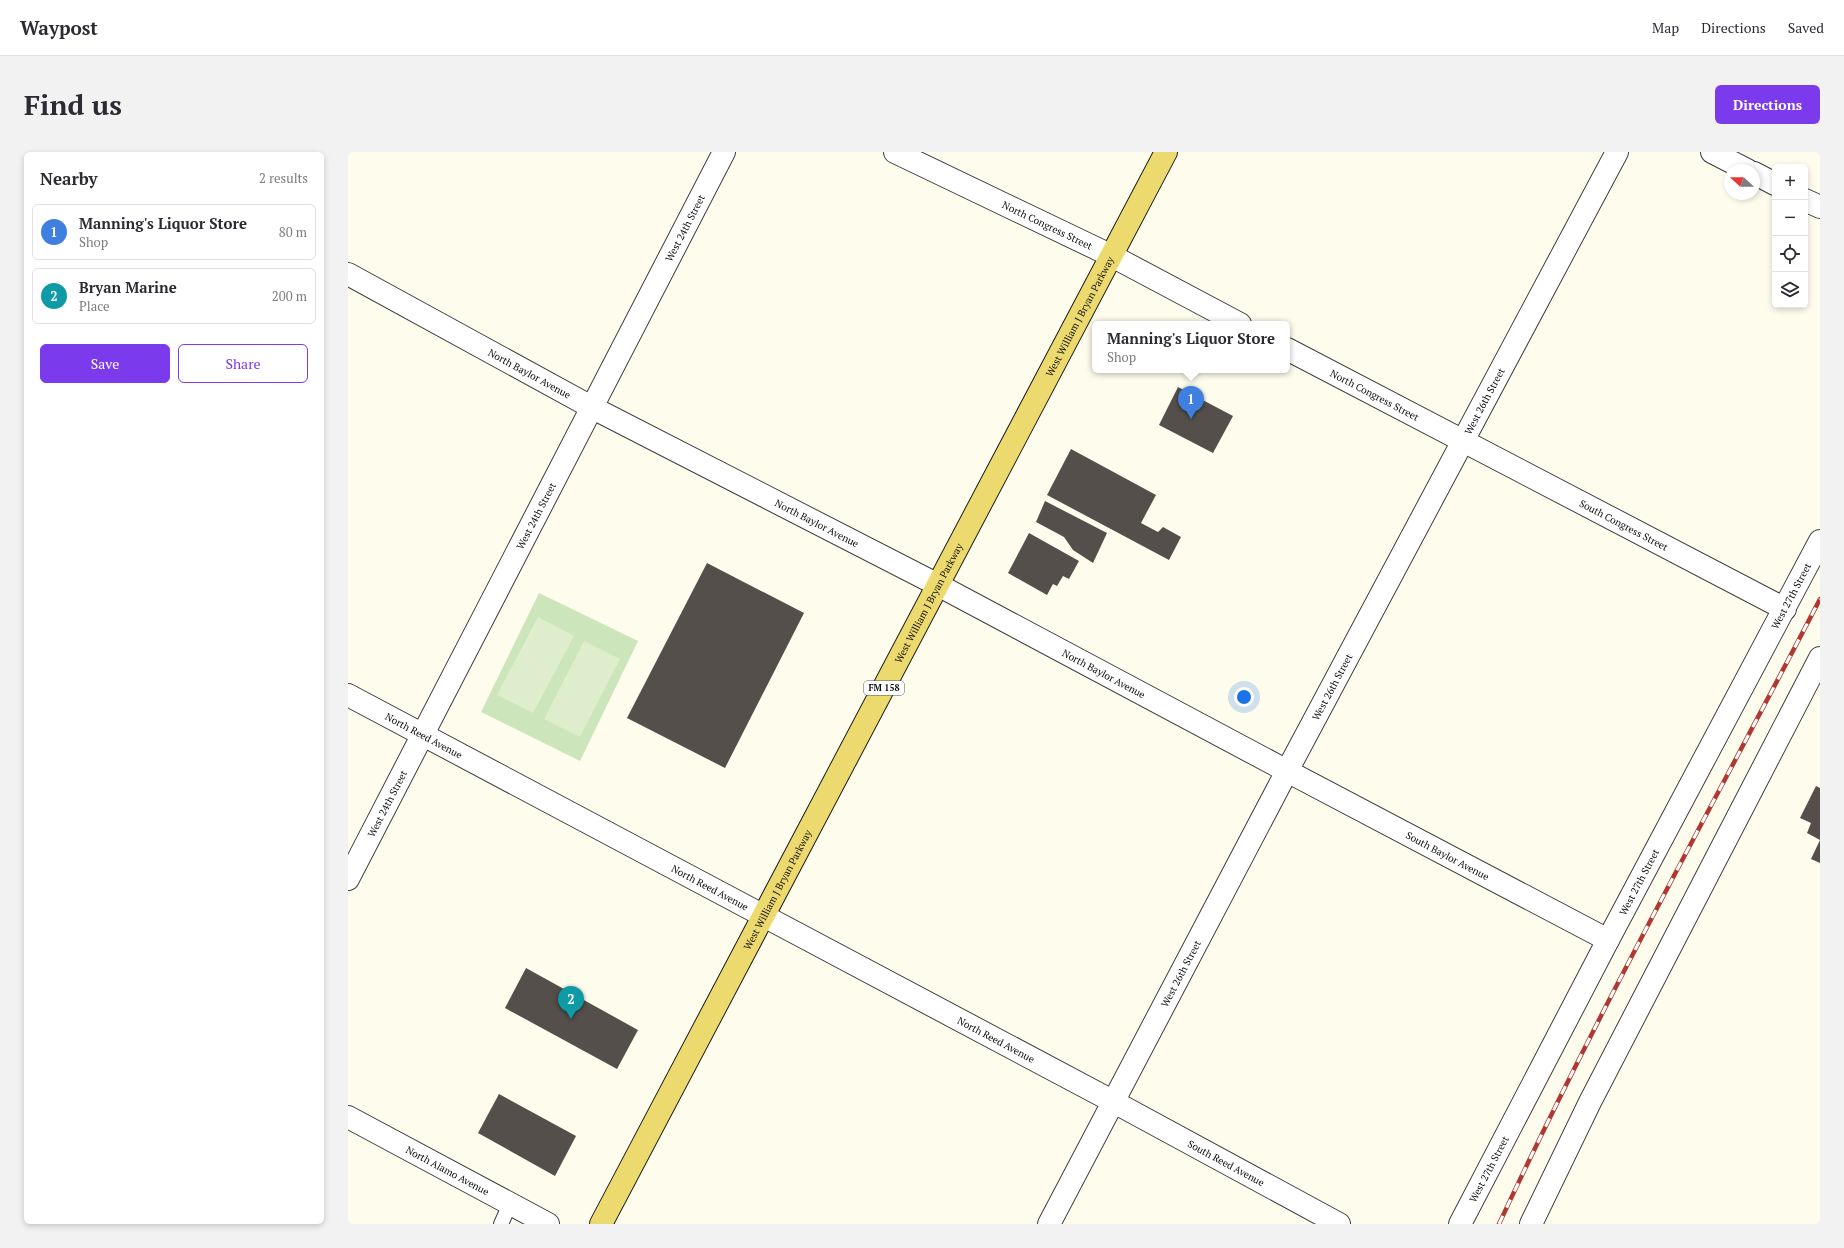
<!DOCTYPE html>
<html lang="en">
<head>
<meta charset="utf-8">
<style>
  body { margin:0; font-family:"PT Serif",serif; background:#f2f2f3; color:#2b2b33 }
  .controls { position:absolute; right:12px; top:12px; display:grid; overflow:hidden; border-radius:6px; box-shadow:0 2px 6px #0003 }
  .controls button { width:36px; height:36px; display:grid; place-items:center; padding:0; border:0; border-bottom:1px solid #e1e1e2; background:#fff; color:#2b2b33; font:20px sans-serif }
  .compass { position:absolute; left:1376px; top:12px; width:36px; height:36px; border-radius:50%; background:#fff; box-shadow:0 2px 6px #0003; rotate:291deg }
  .you { position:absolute; left:896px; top:545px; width:14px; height:14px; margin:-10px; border:3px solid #fff; border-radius:50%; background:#1a73e8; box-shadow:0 0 0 6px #1a73e833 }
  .badge { display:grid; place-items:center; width:26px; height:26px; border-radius:50%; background:#7c3aed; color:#fff; font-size:13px; font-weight:700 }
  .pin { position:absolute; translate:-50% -33px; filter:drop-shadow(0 1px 2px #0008) }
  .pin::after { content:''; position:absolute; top:21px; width:14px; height:12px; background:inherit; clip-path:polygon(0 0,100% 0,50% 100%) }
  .popup { position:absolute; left:744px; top:169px; width:198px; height:52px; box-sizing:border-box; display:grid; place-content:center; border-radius:6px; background:#fff; filter:drop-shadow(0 1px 3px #0005); font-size:13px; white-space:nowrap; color:#7c7c81 }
  .popup b { font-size:15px; color:#2b2b33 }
  .popup::after { content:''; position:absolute; left:50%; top:100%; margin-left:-8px; border:8px solid transparent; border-top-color:#fff }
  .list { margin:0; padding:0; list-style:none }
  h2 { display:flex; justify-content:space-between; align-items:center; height:52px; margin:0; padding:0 16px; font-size:17px }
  h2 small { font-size:13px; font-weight:400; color:#7c7c81 }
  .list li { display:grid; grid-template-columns:26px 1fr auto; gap:12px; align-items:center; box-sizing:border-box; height:56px; margin:0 8px 8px; padding:0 8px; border:1px solid #e1e1e2; border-radius:6px }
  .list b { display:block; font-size:15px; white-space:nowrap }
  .list p { margin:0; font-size:13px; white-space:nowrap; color:#7c7c81 }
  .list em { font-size:13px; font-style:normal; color:#7c7c81 }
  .actions { display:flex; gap:8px; padding:12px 16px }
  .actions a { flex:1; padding:9px 0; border:1px solid #7c3aed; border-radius:6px; text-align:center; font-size:14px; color:#7c3aed }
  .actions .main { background:#7c3aed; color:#fff }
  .icon { flex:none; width:22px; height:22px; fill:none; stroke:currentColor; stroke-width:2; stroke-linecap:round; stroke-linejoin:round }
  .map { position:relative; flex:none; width:1472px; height:1072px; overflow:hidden; border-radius:6px }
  header { display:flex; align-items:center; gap:24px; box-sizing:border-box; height:56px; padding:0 20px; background:#fff; border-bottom:1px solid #e1e1e2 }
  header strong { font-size:19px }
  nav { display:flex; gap:22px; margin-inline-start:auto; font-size:14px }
  .intro { display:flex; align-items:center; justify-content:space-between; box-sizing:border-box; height:96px; padding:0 24px }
  h1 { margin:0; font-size:28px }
  .button { padding:10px 18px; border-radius:6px; background:#7c3aed; color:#fff; font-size:14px; font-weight:700 }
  main { display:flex; gap:24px; padding:0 24px }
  aside { flex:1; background:#fff; border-radius:6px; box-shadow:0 2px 6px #0003 }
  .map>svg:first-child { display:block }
  .green { fill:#cce5ba }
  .pitch { fill:#deedcb }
  .building { fill:#544f4a }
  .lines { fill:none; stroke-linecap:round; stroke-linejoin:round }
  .service-casing { stroke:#3f3f3f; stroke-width:16 }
  .minor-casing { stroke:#3f3f3f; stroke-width:24 }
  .primary-casing { stroke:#1d1d1d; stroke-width:24 }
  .service { stroke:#fff; stroke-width:14 }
  .minor { stroke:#fff; stroke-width:22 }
  .primary { stroke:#ecda6e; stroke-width:22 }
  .rail-casing { stroke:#b03831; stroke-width:4.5 }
  .rail { stroke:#fff; stroke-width:3; stroke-dasharray:9; stroke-linecap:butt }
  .labels { text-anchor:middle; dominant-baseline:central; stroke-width:4; stroke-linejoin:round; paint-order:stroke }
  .shield { fill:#fff; stroke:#555; stroke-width:1 }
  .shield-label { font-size:9px; font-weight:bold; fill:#0c0c0c }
  .street-label { font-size:10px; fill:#0c0c0c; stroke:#fff }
</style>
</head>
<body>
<header>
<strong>Waypost</strong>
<nav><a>Map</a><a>Directions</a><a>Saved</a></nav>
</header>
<div class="intro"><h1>Find us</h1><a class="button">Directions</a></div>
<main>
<aside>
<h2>Nearby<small>2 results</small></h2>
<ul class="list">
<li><span class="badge" style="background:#3f7fe0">1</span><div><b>Manning's Liquor Store</b><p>Shop</p></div><em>80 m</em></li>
<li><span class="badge" style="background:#0f9aa8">2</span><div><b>Bryan Marine</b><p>Place</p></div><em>200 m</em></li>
</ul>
<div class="actions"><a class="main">Save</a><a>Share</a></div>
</aside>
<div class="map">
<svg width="1472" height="1072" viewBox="0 0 1472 1072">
  <rect width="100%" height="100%" fill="#fdfced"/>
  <polygon class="green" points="191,441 290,489 232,609 133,560"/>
  <g class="pitch">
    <polygon points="190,465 226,484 185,561 149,543"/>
    <polygon points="236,489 272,507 232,585 196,567"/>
  </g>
  <g class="building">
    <polygon points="830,235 885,264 865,301 811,273"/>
    <polygon points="723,297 808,343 793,371 810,380 815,375 833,385 821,408 699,343"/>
    <polygon points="697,349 759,381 745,411 725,398 716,385 688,370"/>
    <polygon points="681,381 731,409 721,427 715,424 709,434 705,432 699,443 660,421"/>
    <polygon points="359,411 456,461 377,616 279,566"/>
    <polygon points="1468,634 1472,636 1472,688 1459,681 1463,671 1452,666"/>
    <polygon points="1472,688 1472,711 1463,707"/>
    <polygon points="178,816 290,878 269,917 157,856"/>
    <polygon points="151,942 228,984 207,1024 130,981"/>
  </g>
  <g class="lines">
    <defs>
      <polyline id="service" points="153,1072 162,1052"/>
      <g id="minor">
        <path id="s1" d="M 547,0 L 764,104 L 892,172"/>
        <polyline points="1364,0 1399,18"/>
        <polyline points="1406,21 1427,32"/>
        <polyline points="1457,48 1472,55"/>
        <path id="s2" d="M 0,122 L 245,256 L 590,433 L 939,619 L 1260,788"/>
        <path id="s3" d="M 939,197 L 1437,457"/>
        <path id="s4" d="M 0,543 L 766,950 L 991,1072"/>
        <path id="s5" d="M 0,727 L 376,0"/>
        <path id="s6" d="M 0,965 L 200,1072"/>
        <path id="s7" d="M 701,1072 L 939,619 L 1269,0"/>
        <path id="s8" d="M 1112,1072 L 1260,788 L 1472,389"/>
        <polyline points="1183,1072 1242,950 1472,506"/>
      </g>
      <g id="primary">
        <path id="s9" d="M 253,1072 L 818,0"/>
      </g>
    </defs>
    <use href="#service" class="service-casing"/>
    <use href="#minor" class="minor-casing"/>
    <use href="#primary" class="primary-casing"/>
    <use href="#service" class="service"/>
    <use href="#minor" class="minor"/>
    <use href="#primary" class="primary"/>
    <defs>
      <path id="rail" d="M 1151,1072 C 1250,859 1364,655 1472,447"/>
    </defs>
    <use href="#rail" class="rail-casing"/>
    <use href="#rail" class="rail"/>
  </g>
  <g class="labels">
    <rect class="shield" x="516" y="529" width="40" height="14" rx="3"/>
    <g class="shield-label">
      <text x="536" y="536">FM 158</text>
    </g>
    <g class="street-label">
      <text stroke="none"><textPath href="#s1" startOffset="169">North Congress Street</textPath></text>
      <text stroke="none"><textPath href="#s5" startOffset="733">West 24th Street</textPath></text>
      <text stroke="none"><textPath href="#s9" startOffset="1026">West William J Bryan Parkway</textPath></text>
      <text stroke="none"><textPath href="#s2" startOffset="207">North Baylor Avenue</textPath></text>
      <text stroke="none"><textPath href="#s3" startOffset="99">North Congress Street</textPath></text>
      <text stroke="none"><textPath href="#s7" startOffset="931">West 26th Street</textPath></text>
      <text stroke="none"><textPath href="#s5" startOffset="409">West 24th Street</textPath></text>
      <text stroke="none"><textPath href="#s2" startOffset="531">North Baylor Avenue</textPath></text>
      <text stroke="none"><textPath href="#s3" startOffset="380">South Congress Street</textPath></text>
      <text stroke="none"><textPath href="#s8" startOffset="710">West 27th Street</textPath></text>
      <text stroke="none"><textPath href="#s9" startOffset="702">West William J Bryan Parkway</textPath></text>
      <text stroke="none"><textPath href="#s2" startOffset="855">North Baylor Avenue</textPath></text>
      <text stroke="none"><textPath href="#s7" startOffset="607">West 26th Street</textPath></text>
      <text stroke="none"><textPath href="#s4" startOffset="86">North Reed Avenue</textPath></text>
      <text stroke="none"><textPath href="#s5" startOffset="85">West 24th Street</textPath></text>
      <text stroke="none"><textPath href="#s2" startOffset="1244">South Baylor Avenue</textPath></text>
      <text stroke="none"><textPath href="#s8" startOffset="386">West 27th Street</textPath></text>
      <text stroke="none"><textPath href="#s4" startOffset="410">North Reed Avenue</textPath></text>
      <text stroke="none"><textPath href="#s9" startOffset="378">West William J Bryan Parkway</textPath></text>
      <text stroke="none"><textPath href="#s7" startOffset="283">West 26th Street</textPath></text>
      <text stroke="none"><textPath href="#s4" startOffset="734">North Reed Avenue</textPath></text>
      <text stroke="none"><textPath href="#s4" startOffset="995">South Reed Avenue</textPath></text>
      <text stroke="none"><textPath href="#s8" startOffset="62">West 27th Street</textPath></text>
      <text stroke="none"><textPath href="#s6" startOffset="113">North Alamo Avenue</textPath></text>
    </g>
  </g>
</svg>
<div class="controls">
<button>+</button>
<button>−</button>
<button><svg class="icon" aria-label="locate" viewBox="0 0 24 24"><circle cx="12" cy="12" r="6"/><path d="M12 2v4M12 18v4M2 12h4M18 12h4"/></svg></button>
<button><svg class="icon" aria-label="layers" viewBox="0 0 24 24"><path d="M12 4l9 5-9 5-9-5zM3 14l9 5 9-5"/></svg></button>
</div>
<svg class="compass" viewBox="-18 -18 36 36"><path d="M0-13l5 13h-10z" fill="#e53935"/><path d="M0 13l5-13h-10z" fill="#7c7c81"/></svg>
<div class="you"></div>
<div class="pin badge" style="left:843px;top:267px;background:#3f7fe0">1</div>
<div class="popup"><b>Manning's Liquor Store</b>Shop</div>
<div class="pin badge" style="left:223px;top:867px;background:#0f9aa8">2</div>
</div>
</main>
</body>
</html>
